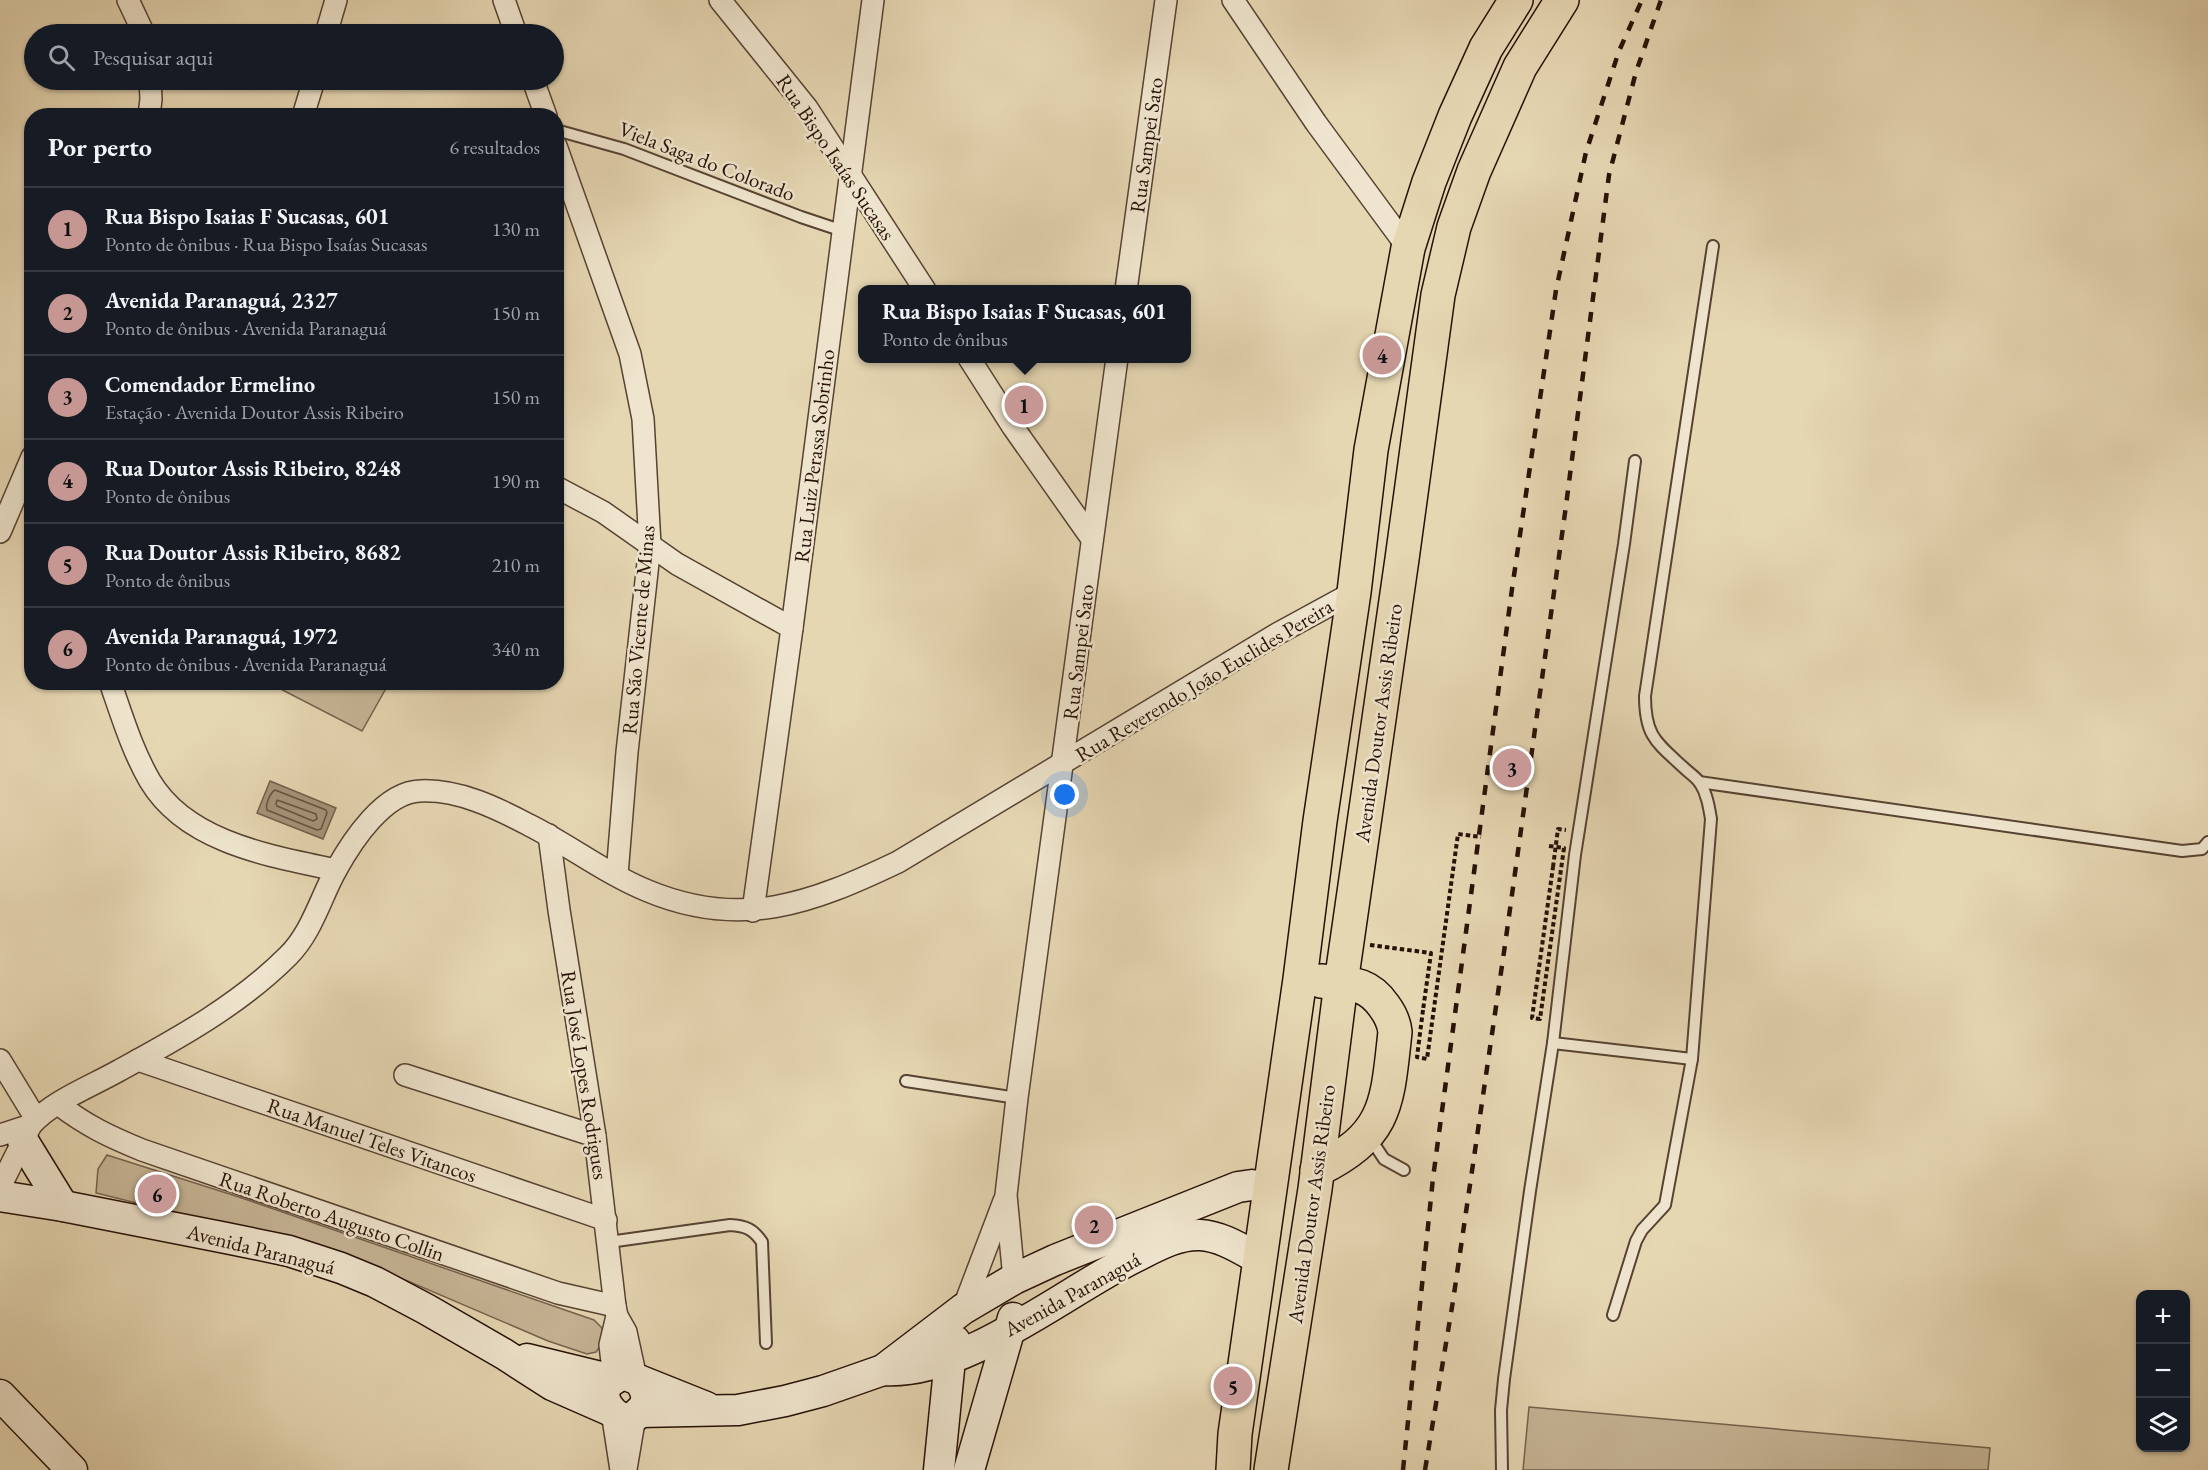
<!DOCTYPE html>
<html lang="pt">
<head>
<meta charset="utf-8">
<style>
  body { margin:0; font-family:"EB Garamond",serif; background:#20242c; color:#f1f3f6 }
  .controls { position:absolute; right:18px; bottom:18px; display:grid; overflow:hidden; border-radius:12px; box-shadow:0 2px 4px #0004 }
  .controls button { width:54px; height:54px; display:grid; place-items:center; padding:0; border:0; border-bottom:2px solid #363941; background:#171b24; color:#f1f3f6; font:30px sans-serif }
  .you { position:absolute; left:1065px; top:795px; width:21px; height:21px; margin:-15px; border:4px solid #fff; border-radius:50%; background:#1a73e8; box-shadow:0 0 0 9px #1a73e833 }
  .badge { display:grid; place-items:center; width:39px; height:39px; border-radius:50%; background:#c59692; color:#111; font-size:20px; font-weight:700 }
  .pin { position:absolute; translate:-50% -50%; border:3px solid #fff; box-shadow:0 2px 6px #0006 }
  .popup { position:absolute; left:858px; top:285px; width:333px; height:78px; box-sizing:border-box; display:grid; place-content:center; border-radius:12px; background:#171b24; filter:drop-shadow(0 2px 4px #0005); font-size:20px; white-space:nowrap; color:#9ea1a6 }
  .popup b { font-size:22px; color:#f1f3f6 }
  .popup::after { content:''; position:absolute; left:50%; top:100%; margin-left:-12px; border:12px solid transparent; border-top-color:#171b24 }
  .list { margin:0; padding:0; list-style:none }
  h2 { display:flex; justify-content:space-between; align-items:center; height:78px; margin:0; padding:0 24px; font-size:26px }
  h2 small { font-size:20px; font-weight:400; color:#9ea1a6 }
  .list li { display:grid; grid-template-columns:39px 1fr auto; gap:18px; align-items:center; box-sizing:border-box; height:84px; padding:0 24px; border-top:2px solid #363941 }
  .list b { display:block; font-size:22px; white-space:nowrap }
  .list p { margin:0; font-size:20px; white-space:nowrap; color:#9ea1a6 }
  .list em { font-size:20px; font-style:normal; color:#9ea1a6 }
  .icon { flex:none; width:33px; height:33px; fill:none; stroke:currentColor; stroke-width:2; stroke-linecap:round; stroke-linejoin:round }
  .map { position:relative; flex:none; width:2208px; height:1470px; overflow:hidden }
  .search { position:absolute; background:#171b24; box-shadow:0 2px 4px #0004; left:24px; top:24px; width:540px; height:66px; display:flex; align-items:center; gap:15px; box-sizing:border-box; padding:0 21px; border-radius:33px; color:#9ea1a6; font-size:22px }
  .panel { position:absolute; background:#171b24; box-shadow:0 2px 4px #0004; left:24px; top:108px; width:540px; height:582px; border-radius:24px }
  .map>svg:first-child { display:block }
  .green { fill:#c6b596; stroke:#76624e; stroke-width:1.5 }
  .water { fill:#a59379; stroke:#735f4b; stroke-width:1.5 }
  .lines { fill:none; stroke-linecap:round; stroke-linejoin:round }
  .shore { stroke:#665240; stroke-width:1.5 }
  .lane-casing { stroke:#574232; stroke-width:14 }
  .street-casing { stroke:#574232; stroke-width:24 }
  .secondary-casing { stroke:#271007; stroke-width:33 }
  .primary-casing { stroke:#271007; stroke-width:36 }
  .path { stroke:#271007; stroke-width:4; stroke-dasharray:4.5 3; stroke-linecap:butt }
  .lane { stroke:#efe5ce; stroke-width:10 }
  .street { stroke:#efe5ce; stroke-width:21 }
  .secondary { stroke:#efe5ce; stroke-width:30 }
  .primary { stroke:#e6d7b3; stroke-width:33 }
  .rail { stroke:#271007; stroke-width:4.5; stroke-dasharray:10 10; stroke-linecap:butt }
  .path-bridge { stroke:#271007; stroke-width:4; stroke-dasharray:4.5 3; stroke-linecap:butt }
  .labels { text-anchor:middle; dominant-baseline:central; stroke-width:5; stroke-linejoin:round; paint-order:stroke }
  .street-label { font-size:21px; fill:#271007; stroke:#efe5ce }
</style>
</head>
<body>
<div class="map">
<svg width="2208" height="1470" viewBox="0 0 2208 1470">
  <rect width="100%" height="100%" fill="#e6d7b3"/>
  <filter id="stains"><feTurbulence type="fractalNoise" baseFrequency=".00333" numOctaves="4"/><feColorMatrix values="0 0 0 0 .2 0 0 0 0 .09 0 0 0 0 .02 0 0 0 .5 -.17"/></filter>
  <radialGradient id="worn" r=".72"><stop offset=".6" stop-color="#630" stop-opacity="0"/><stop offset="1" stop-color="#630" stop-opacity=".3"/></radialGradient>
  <g class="green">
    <polygon points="269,683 389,683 362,731"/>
    <polygon points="107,1155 242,1198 594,1320 602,1328 604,1341 596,1352 587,1354 548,1341 347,1255 96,1193 98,1169"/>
    <polygon points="1529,1407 1990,1448 1988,1470 1523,1470"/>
  </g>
  <polygon class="water" points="270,781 336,808 323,839 257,813"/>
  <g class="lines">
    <g class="shore">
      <path d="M 275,790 L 326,810 L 327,813 L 321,829 L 317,830 L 267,810 C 265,805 270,793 275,790 Z"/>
      <polygon points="277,800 316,814 317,819 313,821 277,806 276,804"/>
    </g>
    <defs>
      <g id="lane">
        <polyline points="556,130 624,149 801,217 843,231"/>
        <polyline points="1699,782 2182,851 2202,849 2208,842"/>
        <polyline points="1553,1043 1692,1059"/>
        <polyline points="906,1081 1017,1098"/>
        <polyline points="1370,1138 1384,1159 1404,1170"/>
        <path d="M 609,1242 L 730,1225 C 746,1226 753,1229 762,1242 L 766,1343"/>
        <path d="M 1613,1315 L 1636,1241 L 1642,1230 L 1665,1205 L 1692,1059 L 1711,819 C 1709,807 1707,794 1700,783 C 1696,777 1688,772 1683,767 C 1656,742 1645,736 1645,696 L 1713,246"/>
        <polyline points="1502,1470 1501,1410 1504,1379 1530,1191 1553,1043 1575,855 1624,544 1635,461"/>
      </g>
      <g id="street">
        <polyline points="128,0 144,34"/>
        <polyline points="504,0 516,34"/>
        <polyline points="720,0 807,108 925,290"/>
        <polyline points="1233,0 1316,123 1408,248"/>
        <polyline points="326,34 336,0"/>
        <polyline points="533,80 546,116"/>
        <polyline points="149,116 151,99 150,80"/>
        <polyline points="303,116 314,80"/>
        <polyline points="556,146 630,354 643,419 650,545 627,752 617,875"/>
        <polyline points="1126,290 1166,0"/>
        <polyline points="969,358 1013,427 1092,539"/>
        <polyline points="556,487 603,512 677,564 792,628"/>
        <polyline points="0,532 32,457"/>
        <path d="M 110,682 C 122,716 132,750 150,781 C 187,843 271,856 336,870"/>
        <polyline points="549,835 559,910 595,1136 615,1306 617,1316 626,1332 636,1378"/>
        <polyline points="753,911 792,628 873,0"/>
        <polyline points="0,1060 36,1119"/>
        <polyline points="138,1060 606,1220"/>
        <polyline points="405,1075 595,1136"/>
        <path d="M 58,1104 C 87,1126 108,1136 142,1150 L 558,1293 L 615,1306"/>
        <polyline points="0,1135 31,1125"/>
        <path d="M 0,1187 L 31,1125 C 52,1101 92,1086 120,1070 C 179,1038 240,1004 288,956 C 312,932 320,899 336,870 C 352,841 384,792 420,791 C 458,789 497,808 529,825 C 569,845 606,874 648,891 C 742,930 812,903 898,862 L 1277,634 L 1354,592"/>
        <polyline points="1014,1279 1006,1195 1017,1098 1117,358"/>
        <polyline points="963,1309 1004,1201"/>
        <polyline points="614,1379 610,1345 617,1316"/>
        <polyline points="612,1412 621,1470"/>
        <polyline points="626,1469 635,1416"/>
      </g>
      <g id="secondary">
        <polyline points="23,1141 63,1206"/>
        <polyline points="0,1196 63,1206 226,1238 289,1251 341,1268 375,1282 426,1309 504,1354 552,1385 609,1410"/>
        <polyline points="527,1359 613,1380"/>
        <path d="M 883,1370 C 963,1376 1064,1292 1135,1257 C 1155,1247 1177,1234 1200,1235 C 1221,1236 1241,1249 1259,1259"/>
        <path d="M 639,1381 C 645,1388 649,1397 644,1406 C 624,1444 577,1383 626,1375 L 706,1407"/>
        <polyline points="0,1395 72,1470"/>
        <polyline points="639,1412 738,1410 785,1401 823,1391 883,1370 963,1309 1014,1279 1055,1260 1238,1187 1252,1185 1269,1189"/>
        <polyline points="939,1470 950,1359 955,1341"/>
        <polyline points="969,1470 1013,1318"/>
      </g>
      <g id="primary">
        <path d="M 1317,1170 C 1388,1135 1387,1104 1395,1032 C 1394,1022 1390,1014 1384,1006 C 1367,981 1348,984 1321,981"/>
        <polyline points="1233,1470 1235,1434 1300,979 1320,821 1354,592 1371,450 1408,248 1429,182 1455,116 1486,48 1516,0"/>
        <polyline points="1271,1470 1315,1189 1341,983 1402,559 1438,295 1454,227 1474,171 1520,67 1562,0"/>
      </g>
    </defs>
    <use href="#lane" class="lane-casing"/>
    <use href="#street" class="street-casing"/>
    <use href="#secondary" class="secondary-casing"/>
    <use href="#primary" class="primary-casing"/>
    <g class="path">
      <polyline points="1553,867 1558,829 1566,830"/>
      <polyline points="1370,945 1431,953 1423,1010"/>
    </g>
    <use href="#lane" class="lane"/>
    <use href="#street" class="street"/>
    <use href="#secondary" class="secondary"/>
    <use href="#primary" class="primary"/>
    <g class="rail">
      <polyline points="1403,1470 1433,1178 1512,589 1556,290 1586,152 1619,51 1642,0"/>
      <polyline points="1425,1470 1453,1301 1505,945 1565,513 1609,175 1636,72 1661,0"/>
    </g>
    <g class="path-bridge">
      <polyline points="1549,846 1564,848 1540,1019 1532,1018 1553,867"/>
      <polyline points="1423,1010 1417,1057 1427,1059 1458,834 1481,837"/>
    </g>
  </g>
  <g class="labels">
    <g class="street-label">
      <text transform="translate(1146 145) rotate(-82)">Rua Sampei Sato</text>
      <text transform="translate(836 157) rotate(56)">Rua Bispo Isaías Sucasas</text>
      <text transform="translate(707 161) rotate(21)">Viela Saga do Colorado</text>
      <text transform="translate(814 456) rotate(-83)">Rua Luiz Perassa Sobrinho</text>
      <text transform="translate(638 630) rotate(-85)">Rua São Vicente de Minas</text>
      <text transform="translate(1078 652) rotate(-83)">Rua Sampei Sato</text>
      <text transform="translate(1204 680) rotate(-31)">Rua Reverendo João Euclides Pereira</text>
      <text transform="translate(1378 723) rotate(-82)">Avenida Doutor Assis Ribeiro</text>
      <text transform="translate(585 1075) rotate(81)">Rua José Lopes Rodrigues</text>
      <text transform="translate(372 1140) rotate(19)">Rua Manuel Teles Vitancos</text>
      <text transform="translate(1311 1204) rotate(-82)">Avenida Doutor Assis Ribeiro</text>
      <text transform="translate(332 1216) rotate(19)">Rua Roberto Augusto Collin</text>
      <text transform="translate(261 1249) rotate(14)">Avenida Paranaguá</text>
      <text transform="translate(1072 1294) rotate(-29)">Avenida Paranaguá</text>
    </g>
  </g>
  <rect width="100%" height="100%" filter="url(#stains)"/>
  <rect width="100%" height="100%" fill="url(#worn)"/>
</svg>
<div class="controls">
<button>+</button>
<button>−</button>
<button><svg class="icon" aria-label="layers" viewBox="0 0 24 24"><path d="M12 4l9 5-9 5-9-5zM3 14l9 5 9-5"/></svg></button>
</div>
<div class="you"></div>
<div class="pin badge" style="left:1024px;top:405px">1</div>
<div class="popup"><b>Rua Bispo Isaias F Sucasas, 601</b>Ponto de ônibus</div>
<div class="pin badge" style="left:1094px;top:1225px">2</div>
<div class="pin badge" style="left:1512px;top:768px">3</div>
<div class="pin badge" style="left:1382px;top:355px">4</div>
<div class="pin badge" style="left:1233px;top:1386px">5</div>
<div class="pin badge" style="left:157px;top:1194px">6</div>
<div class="search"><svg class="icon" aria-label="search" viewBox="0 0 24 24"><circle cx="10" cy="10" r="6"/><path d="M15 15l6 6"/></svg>Pesquisar aqui</div>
<section class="panel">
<h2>Por perto<small>6 resultados</small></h2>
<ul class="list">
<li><span class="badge">1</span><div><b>Rua Bispo Isaias F Sucasas, 601</b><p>Ponto de ônibus · Rua Bispo Isaías Sucasas</p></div><em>130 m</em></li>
<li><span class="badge">2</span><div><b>Avenida Paranaguá, 2327</b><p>Ponto de ônibus · Avenida Paranaguá</p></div><em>150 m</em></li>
<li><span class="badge">3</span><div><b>Comendador Ermelino</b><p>Estação · Avenida Doutor Assis Ribeiro</p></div><em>150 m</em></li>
<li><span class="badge">4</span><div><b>Rua Doutor Assis Ribeiro, 8248</b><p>Ponto de ônibus</p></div><em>190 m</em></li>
<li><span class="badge">5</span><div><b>Rua Doutor Assis Ribeiro, 8682</b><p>Ponto de ônibus</p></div><em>210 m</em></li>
<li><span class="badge">6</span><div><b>Avenida Paranaguá, 1972</b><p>Ponto de ônibus · Avenida Paranaguá</p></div><em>340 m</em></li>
</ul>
</section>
</div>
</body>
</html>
